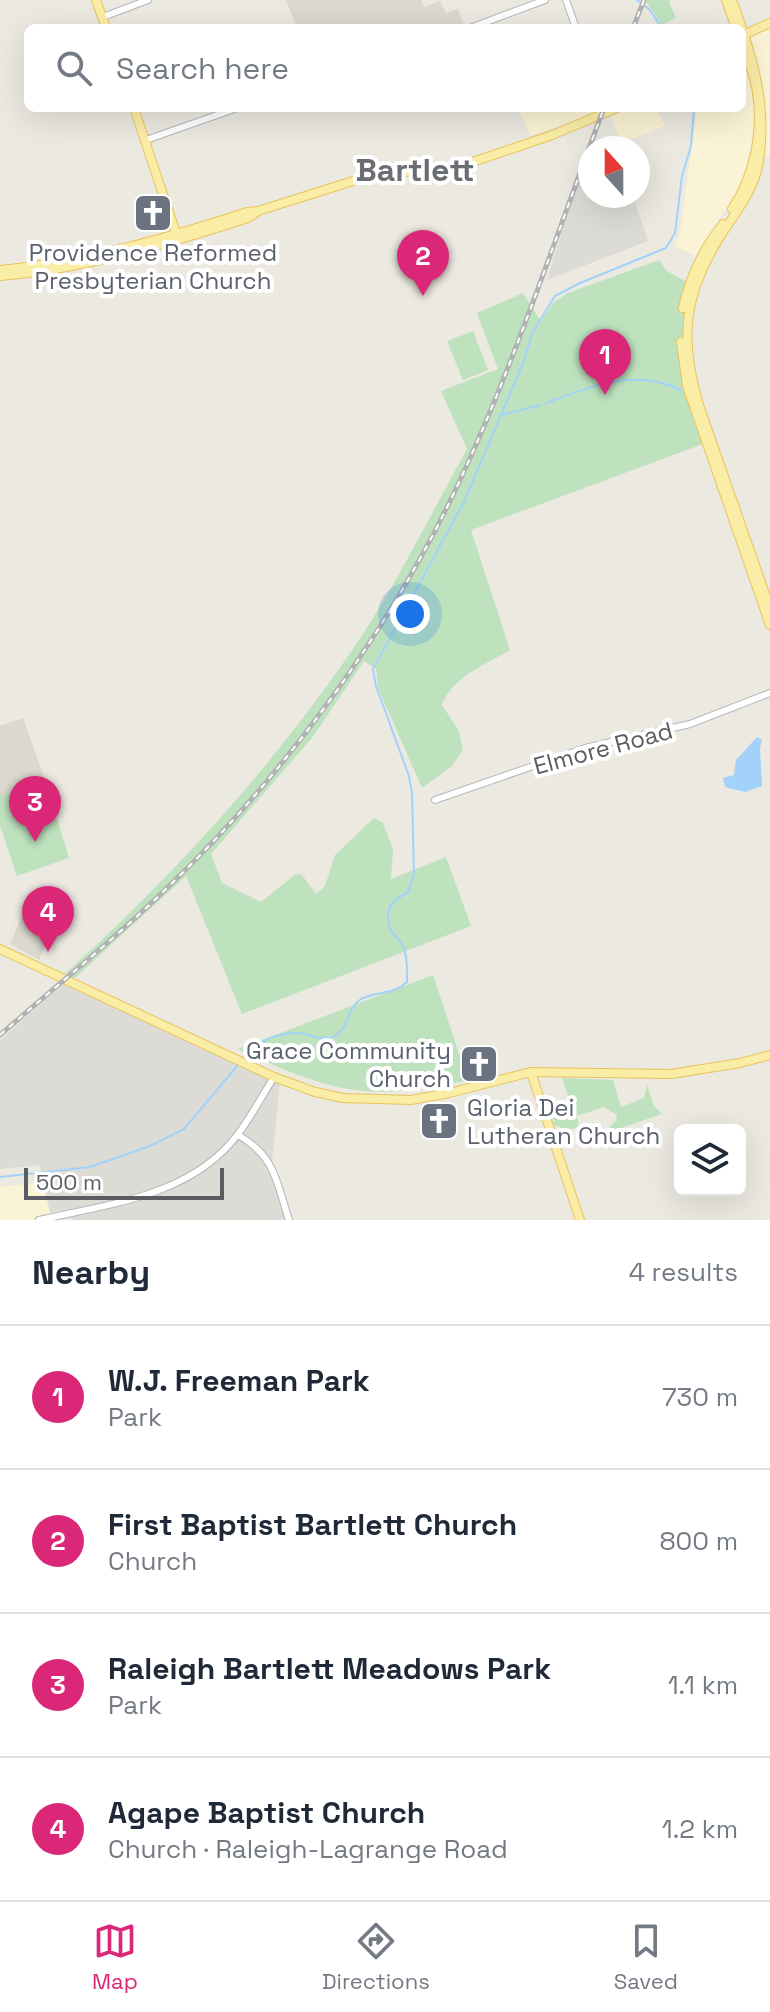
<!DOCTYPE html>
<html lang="en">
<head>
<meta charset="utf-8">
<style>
  body { margin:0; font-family:"Space Grotesk",sans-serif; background:#f6f6f7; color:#1f2937 }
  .controls { position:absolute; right:24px; bottom:24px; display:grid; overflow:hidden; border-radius:12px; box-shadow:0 8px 32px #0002 }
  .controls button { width:72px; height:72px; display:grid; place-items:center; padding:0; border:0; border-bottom:2px solid #e0e1e3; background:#fff; color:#1f2937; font:40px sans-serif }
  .compass { position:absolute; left:578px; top:136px; width:72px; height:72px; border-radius:50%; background:#fff; box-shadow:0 8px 32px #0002; rotate:339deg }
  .scale { position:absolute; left:24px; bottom:20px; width:200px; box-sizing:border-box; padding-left:8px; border:4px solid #595c61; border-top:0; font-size:22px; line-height:28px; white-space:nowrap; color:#595c61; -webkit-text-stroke:6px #fff; paint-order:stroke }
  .you { position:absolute; left:410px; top:614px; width:28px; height:28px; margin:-20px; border:6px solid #fff; border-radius:50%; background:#1a73e8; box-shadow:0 0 0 12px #1a73e833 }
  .badge { display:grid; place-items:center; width:52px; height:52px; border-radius:50%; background:#db2777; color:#fff; font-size:26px; font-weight:700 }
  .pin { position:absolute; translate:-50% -66px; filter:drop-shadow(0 2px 4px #0008) }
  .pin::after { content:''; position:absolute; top:42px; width:28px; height:24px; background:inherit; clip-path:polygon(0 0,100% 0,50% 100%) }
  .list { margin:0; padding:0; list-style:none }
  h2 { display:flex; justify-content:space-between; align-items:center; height:104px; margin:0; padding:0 32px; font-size:34px }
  h2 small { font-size:26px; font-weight:400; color:#747a83 }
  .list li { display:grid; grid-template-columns:52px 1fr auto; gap:24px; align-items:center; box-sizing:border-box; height:144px; padding:0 32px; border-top:2px solid #e0e1e3 }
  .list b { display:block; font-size:30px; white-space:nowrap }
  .list p { margin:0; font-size:26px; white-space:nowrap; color:#747a83 }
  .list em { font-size:26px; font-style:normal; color:#747a83 }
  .icon { flex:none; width:44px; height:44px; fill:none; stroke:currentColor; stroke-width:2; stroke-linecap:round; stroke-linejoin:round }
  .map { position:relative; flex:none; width:770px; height:1220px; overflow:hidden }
  .search { position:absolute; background:#fff; box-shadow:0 8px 32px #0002; left:24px; right:24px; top:24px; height:88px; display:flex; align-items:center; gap:20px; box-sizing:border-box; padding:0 28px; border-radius:12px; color:#747a83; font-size:30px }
  .sheet { height:680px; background:#fff }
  nav { display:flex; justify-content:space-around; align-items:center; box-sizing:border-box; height:112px; border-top:2px solid #e0e1e3; background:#fff; font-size:22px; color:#747a83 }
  nav a { display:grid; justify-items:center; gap:4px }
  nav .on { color:#db2777 }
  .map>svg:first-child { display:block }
  .commercial { fill:#fbf3d5 }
  .industrial { fill:#dddbd5 }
  .education { fill:#dbd8ce }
  .green { fill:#bee2be }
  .water { fill:#a2d2fa }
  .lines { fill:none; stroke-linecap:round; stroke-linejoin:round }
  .stream { stroke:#a2d2fa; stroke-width:2 }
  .minor-casing { stroke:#b3b6bb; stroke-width:8 }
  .major-casing { stroke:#e9c35c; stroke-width:10 }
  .minor { stroke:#fff; stroke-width:6 }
  .major { stroke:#faeea7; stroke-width:8 }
  .rail-casing { stroke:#b1b2b2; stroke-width:5 }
  .rail { stroke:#fff; stroke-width:2; stroke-dasharray:6; stroke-linecap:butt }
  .labels { text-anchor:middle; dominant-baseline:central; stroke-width:8; stroke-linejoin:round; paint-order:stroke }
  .worship-label { font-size:24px; fill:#5b616d; stroke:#fff }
  .street-label { font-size:24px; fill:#595c61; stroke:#fff }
  .district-label { font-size:32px; font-weight:bold; fill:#6a6e73; stroke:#fff }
</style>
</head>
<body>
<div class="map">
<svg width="770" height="1220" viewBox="0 0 770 1220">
  <rect width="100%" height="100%" fill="#ebe9e0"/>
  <g class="commercial">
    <polygon points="770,23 770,158 757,155 761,117 742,38"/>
    <polygon points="742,54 753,93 755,120 748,162 738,190 695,256 675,246 680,233 697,108 742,108"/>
    <polygon points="527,108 596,108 593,115 530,136 519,111"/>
    <polygon points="627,108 643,108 644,111 655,108 666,125 621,144 611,117"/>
    <polygon points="43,1182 50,1213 59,1220 0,1220 0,1187"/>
  </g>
  <g class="industrial">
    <polygon points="577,183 590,186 590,196 633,196 648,241 547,280"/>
    <polygon points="63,984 280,1082 272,1161 293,1220 72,1220 68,1209 50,1213 40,1165 0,1169 0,1040"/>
  </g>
  <g class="education">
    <polygon points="286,0 421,0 424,7 440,1 446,13 458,9 465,28 297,28"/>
    <polygon points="23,718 45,780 0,796 0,726"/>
    <polygon points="22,916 53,927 39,960 10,944"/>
  </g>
  <g class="green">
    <polygon points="645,0 671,0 669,2 676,18 662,25"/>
    <path d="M 659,260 L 667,271 L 687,282 L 686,348 L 711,441 L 471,530 L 510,650 C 485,665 452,677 442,705 L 459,731 L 463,750 L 451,767 L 422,788 L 378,688 L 376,669 L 364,661 L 312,738 L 211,854 L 222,883 L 261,902 L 296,874 L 302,875 L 316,894 L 325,886 L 335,855 L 374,818 L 382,822 L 393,848 L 391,879 L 446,857 L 471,926 L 242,1014 L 186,876 L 75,978 L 66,973 C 176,873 276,763 359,640 C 399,579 432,512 467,449 L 441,391 L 498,369 L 477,313 L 523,293 L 541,321 L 554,302 L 568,293 Z"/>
    <polygon points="473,331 488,370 463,380 447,341"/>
    <polygon points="45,780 69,858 17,876 0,826 0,796"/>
    <path d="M 433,975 L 468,1081 C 432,1086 392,1096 356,1090 C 314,1085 276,1066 238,1049 Z"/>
    <polygon points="562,1078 613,1080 621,1107 644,1098 647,1085 654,1106 662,1114 609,1132 610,1126 616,1121 617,1115 604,1107 577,1116 579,1127 569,1130 554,1125 553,1117 569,1099"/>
  </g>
  <polygon class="water" points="757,737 762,740 760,748 762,786 745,792 725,787 723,778 734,775 736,760"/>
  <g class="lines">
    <g class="stream">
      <polyline points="637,0 649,9 662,28"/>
      <path d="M 546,403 C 592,386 635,368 681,390"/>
      <polyline points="502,415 540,405"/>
      <path d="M 242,1060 C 254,1043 275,1033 296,1033 C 309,1033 318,1042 332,1037 C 350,1031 346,1008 361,999 C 376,991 394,995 407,982 C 407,969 408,955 401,943 C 398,938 392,934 390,928 C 383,909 393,900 408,892 L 414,874 L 412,793 L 409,776 L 376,686 L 373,669 L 465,500 L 525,358 L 532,333 L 555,296 L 580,283 L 666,248 L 675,233 L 682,176 L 691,146 L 694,108"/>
      <polyline points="0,1177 90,1167 150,1146 184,1129 238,1065"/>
    </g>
    <defs>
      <g id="minor">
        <polyline points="566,0 576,28"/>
        <polyline points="103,17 148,0"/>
        <polyline points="470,28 545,0"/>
        <polyline points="146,140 237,108"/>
        <polyline points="435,800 585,748 690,724 770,693"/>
        <path d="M 238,1135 C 276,1157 276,1181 289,1220"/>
        <path d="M 39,1220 C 109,1204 192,1196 238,1134 C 251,1117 262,1096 274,1077"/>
      </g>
      <g id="major">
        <polyline points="96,0 106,28"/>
        <polyline points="726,0 736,28"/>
        <path d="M 732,0 C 753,57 770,109 757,171 C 750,195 735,214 721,235 C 683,296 679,339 700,408 L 770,608"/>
        <polyline points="743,35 770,23"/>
        <polyline points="134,108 177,236"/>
        <path d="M 732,209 C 754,177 763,132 757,93 C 755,77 748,61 742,45"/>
        <path d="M 0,270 C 83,262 168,238 247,212 L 258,211 L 372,175 L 458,167 L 552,135 L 617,108"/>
        <path d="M 0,276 C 84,269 168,244 248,218 L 257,212"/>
        <path d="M 683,308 C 690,277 703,249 723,224"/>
        <polyline points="681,342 687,386 770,625"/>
        <polyline points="0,949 274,1077 315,1092 343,1098 411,1100 449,1093 531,1072 671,1074 740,1063 770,1055"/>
        <polyline points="531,1072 580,1220"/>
      </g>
    </defs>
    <use href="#minor" class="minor-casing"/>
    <use href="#major" class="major-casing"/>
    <use href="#minor" class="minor"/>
    <use href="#major" class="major"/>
    <defs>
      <g id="rail">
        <polyline points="633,28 644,0"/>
        <path d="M 0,1035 C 56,986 115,939 168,887 C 281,779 384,638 452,497 C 512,372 555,238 604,108"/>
      </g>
    </defs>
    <use href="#rail" class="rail-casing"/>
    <use href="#rail" class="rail"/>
  </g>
  <defs>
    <symbol id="church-square" viewBox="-11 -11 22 22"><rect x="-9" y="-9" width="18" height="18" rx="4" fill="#6b7280" stroke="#fff"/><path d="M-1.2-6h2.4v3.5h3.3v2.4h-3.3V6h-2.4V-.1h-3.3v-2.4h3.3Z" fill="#fff"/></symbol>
  </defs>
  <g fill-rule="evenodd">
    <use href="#church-square" x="131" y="191" width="44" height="44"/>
    <use href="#church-square" x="457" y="1042" width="44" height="44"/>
    <use href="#church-square" x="417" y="1099" width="44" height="44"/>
  </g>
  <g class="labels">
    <g class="worship-label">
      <text x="153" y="252">Providence Reformed<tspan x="153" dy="28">Presbyterian Church</tspan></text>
      <text x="451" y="1050" text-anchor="end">Grace Community<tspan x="451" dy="28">Church</tspan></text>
      <text x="467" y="1107" text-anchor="start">Gloria Dei<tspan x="467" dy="28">Lutheran Church</tspan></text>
    </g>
    <g class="street-label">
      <text transform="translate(603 748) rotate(-15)">Elmore Road</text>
    </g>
    <g class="district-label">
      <text x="415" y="170">Bartlett</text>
    </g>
  </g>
</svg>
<div class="controls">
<button><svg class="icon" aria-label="layers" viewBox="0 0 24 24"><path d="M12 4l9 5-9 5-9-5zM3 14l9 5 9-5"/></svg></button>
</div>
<svg class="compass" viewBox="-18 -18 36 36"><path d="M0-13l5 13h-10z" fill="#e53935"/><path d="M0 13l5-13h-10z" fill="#747a83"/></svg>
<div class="scale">500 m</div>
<div class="you"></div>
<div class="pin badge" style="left:605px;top:395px">1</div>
<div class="pin badge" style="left:423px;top:296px">2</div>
<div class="pin badge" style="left:35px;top:842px">3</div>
<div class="pin badge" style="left:48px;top:952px">4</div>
<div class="search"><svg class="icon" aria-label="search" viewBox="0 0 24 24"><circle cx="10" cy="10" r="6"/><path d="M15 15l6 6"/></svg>Search here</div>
</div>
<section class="sheet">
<h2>Nearby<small>4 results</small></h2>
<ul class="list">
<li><span class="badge">1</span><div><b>W.J. Freeman Park</b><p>Park</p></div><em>730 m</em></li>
<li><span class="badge">2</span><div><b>First Baptist Bartlett Church</b><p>Church</p></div><em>800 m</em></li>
<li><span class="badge">3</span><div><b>Raleigh Bartlett Meadows Park</b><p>Park</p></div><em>1.1 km</em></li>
<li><span class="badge">4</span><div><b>Agape Baptist Church</b><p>Church · Raleigh-Lagrange Road</p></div><em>1.2 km</em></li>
</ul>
</section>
<nav>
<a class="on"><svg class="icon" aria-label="map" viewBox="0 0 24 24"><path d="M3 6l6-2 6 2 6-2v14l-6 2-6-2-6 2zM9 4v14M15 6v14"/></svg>Map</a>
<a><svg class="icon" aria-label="directions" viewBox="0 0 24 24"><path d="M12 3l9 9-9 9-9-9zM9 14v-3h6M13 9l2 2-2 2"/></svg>Directions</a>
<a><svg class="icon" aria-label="saved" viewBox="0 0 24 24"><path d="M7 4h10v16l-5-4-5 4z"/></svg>Saved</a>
</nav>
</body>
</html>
